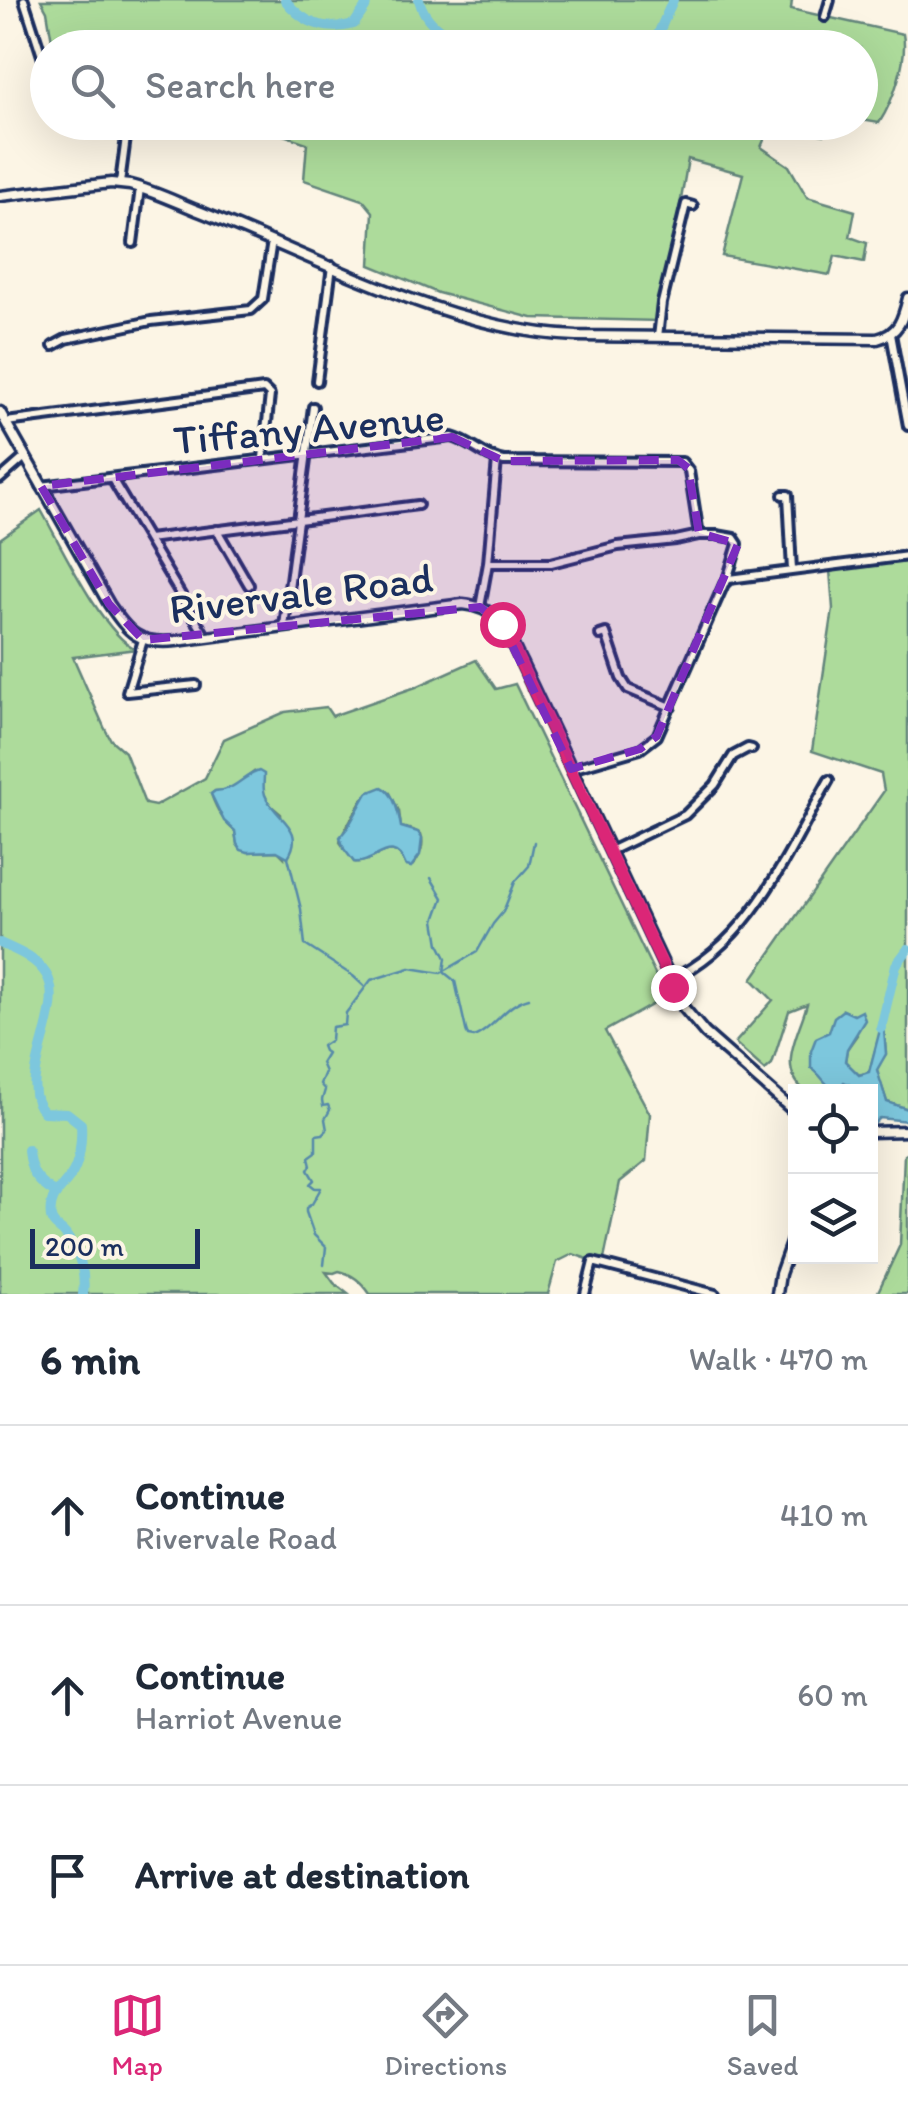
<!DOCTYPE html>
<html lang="en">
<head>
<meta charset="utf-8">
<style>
  body { margin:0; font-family:Itim,sans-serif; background:#f6f6f7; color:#1f2937 }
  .controls { position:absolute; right:30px; bottom:30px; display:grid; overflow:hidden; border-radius:0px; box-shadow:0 10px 40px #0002 }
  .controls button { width:90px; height:90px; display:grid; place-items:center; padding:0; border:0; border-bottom:2px solid #e0e1e3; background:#fff; color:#1f2937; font:50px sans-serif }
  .scale { position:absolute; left:30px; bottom:25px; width:170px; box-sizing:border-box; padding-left:10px; border:5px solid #1b2f5e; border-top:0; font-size:28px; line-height:35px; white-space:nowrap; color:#1b2f5e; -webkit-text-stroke:8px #fcf5e5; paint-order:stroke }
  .stop { position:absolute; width:30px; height:30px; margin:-22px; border:8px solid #db2777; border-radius:50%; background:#fff }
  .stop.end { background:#db2777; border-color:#fff; box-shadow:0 2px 10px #0008 }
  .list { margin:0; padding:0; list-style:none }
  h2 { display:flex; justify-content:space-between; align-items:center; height:130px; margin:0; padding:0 40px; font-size:42px }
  h2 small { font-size:32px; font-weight:400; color:#747a83 }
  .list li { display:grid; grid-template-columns:65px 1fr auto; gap:30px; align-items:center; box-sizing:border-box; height:180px; padding:0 40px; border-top:2px solid #e0e1e3 }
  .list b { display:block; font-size:38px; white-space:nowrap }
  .list p { margin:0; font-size:32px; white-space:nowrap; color:#747a83 }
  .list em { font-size:32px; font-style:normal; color:#747a83 }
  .icon { flex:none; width:55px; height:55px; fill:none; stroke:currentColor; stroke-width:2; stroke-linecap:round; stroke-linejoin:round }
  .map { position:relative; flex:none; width:908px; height:1294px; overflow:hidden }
  .search { position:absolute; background:#fff; box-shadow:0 10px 40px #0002; left:30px; right:30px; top:30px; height:110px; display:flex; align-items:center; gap:25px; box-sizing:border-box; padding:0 35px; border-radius:55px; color:#747a83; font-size:38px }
  .sheet { height:670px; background:#fff }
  nav { display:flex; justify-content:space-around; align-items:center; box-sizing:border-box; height:140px; border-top:2px solid #e0e1e3; background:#fff; font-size:28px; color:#747a83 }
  nav a { display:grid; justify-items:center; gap:5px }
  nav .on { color:#db2777 }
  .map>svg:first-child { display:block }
  .green { fill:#addb9b; stroke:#64857c; stroke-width:2.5; fill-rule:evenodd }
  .water { fill:#7dc7dd; stroke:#568aaa; stroke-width:2.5 }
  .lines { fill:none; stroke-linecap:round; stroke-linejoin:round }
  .stream { stroke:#568aaa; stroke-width:2.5 }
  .river { stroke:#7dc7dd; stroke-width:10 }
  .minor-casing { stroke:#1b2f5e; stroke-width:14 }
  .tertiary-casing { stroke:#1b2f5e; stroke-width:15 }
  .minor { stroke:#fcf5e5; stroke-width:6 }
  .tertiary { stroke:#fcf5e5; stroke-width:8 }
  .route { stroke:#db2777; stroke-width:12 }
  .marked { fill:#7b2cbf; fill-opacity:0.2; stroke:#7b2cbf; stroke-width:8; stroke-dasharray:20 12; stroke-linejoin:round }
  .labels { text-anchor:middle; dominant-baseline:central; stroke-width:8; stroke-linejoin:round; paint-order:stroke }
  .street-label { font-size:42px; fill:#1b2f5e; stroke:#fcf5e5 }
</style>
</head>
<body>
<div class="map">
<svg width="908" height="1294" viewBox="0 0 908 1294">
  <rect width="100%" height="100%" fill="#fcf5e5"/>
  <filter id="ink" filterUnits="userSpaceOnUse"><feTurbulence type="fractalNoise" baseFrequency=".01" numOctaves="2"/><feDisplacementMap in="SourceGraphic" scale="20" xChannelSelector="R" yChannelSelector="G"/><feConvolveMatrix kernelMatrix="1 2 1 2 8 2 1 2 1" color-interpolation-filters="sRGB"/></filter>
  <g filter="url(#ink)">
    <g class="green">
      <path d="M 41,0 L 792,0 L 791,9 L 903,34 C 908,59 893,102 879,123 L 861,120 L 860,48 L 53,47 L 47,11 Z"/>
      <polygon points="262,123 835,123 824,135 771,124 761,147 789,166 807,197 855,211 850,237 867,243 864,262 835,256 830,275 722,256 743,174 688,159 660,321 532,318 438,293 370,265 373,212 363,200 304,180 307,143 263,128"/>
      <path d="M 41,510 C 60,543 103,635 136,649 L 73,657 L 104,727 L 111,740 L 125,752 L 145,804 L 155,806 L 205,778 L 224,739 L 285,712 L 326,707 L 332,716 L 416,687 L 476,660 L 496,689 L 515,684 L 666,997 L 605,1031 L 650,1114 L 646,1161 L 620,1182 L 603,1264 L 573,1254 L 557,1262 L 548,1294 L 370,1294 C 362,1282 353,1274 339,1271 L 334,1273 L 326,1272 L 334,1283 L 348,1294 L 0,1294 L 0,539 ZM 254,772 L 269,804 L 281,814 L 284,857 L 278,851 L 248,852 L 237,844 L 235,831 C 223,822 216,808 211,794 L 215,791 L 230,790 ZM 390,793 L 399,811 L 401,827 L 413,830 L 421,834 C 425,845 420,855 414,865 L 406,866 C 392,832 376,865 354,862 L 340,842 C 342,831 357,810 363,798 Z"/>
      <path d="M 908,556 L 908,1109 L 887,1102 L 876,1069 L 886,1054 L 883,1022 L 869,1072 L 859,1075 L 845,1062 L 847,1049 L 857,1035 L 854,1015 L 843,1010 L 843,1082 L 856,1088 L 857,1091 L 805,1091 C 776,1067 799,1034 807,1004 L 789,1011 L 772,1064 L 765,1070 L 735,1043 L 773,1000 L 752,979 L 884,791 L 881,774 L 812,751 L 833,609 L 830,570 Z"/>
      <polygon points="908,1153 908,1294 877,1294 900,1245 904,1155"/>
    </g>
    <g class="water">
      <path d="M 259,771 L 264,774 C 264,783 262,791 267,799 C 278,820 306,829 288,857 L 277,851 L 248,852 L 241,850 L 237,844 L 235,831 L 224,821 L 211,794 L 215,791 C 237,790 240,777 259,771 Z"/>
      <path d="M 382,787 C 395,793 399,814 401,827 L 418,832 L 422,838 L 420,855 L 411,867 L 406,866 C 392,832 376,865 354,862 L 344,849 L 340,837 L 348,827 L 367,793 Z"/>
      <path d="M 843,1010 L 854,1015 L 862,1011 L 865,1020 L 847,1049 L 845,1061 L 859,1075 L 869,1072 L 883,1018 L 886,1054 L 877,1070 L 887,1102 L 908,1109 L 908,1121 L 880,1118 L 875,1123 L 871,1123 L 870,1092 L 857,1091 L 856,1088 L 844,1082 L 836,1091 C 824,1085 822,1075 811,1068 L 811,1051 L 816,1038 L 829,1032 L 834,1017 Z"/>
    </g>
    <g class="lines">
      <g class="stream">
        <polyline points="288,857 301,909 305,945 353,976 365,987"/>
        <polyline points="431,878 443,898 435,920 439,944 446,958 444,972"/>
        <path d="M 445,973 L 455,981 L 466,1030 L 468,1036 L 474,1037 C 495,1028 505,1004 529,998"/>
        <polyline points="324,1265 326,1247 314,1235 306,1212 306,1208 312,1204 321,1188 315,1188 310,1184 314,1180 308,1170 311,1165 309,1157 316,1152 316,1135 323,1134 327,1130 325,1119 330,1110 328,1105 323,1106 322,1100 325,1090 320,1084 325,1072 321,1063 327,1053 324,1051 322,1046 331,1040 332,1027 345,1025 346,1013 371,980 410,968 441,973 477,952 493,924 503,912 515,882 529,866 534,842"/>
      </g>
      <g class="river">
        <path d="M 285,0 C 303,23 325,32 354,24 L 365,8 L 367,0"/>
        <path d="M 419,0 C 431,43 484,48 521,42 L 525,48"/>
        <polyline points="652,48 673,0"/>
        <polyline points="604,122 609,122"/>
        <path d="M 0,943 C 17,951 35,957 46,974 C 69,1009 13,1083 44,1112 L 67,1113 L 81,1124 C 82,1140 80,1163 70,1177 C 60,1191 48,1197 51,1218 C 53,1227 61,1228 66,1235 C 79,1252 86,1273 83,1294"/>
        <polyline points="881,1028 896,965 908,949"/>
        <path d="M 28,1150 C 30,1172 36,1181 55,1193"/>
      </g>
      <defs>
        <g id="minor">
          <polyline points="24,0 44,62 48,67"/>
          <polyline points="825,17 830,0"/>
          <polyline points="120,183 128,122"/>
          <polyline points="133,243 140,188"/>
          <polyline points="891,334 908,426"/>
          <polyline points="658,337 662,303 686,204 693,206"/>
          <polyline points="53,346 66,339 151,321 251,310 263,299 272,241"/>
          <polyline points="317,381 332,266"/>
          <polyline points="6,422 264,389 270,395 263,458"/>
          <polyline points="0,479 25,457"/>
          <polyline points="112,479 206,637"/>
          <path d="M 41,486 L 452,437 C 471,442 484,458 504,461 L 682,462 L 689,471 L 699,535"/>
          <polyline points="783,495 788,495 792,570"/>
          <polyline points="217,530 249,585"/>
          <polyline points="148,539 418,505"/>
          <polyline points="488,563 551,563 618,546 676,540 699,535 717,535 734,538 738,544 727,580"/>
          <polyline points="480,607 488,563 497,460"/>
          <polyline points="284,626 313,407"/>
          <polyline points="600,635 606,633 621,678 628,689 671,707"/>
          <polyline points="143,640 127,692 196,685"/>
          <polyline points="571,769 640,749 657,736 724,584 729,579 908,556"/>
          <polyline points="610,851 685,815 715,785 733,756 748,748 752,749"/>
          <path d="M 670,980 C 752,942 787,854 829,780"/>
          <polyline points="585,1294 593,1262 715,1294"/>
        </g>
        <g id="tertiary">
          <path d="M 0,196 L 111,183 L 130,185 C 154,191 178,203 201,212 C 317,258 453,332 577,336 L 877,339 C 899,334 903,319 908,298"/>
          <path d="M 0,412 L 109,604 C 129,633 138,645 176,641 L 463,604 C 501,608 506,632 521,662 L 684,1008 L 705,1033 L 796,1113"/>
          <polyline points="870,1132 908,1131"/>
          <polyline points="777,1294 780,1274 796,1229"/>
        </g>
      </defs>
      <use href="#minor" class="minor-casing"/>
      <use href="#tertiary" class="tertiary-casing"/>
      <use href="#minor" class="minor"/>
      <use href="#tertiary" class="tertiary"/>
    </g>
  </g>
  <g class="lines" filter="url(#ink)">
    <polyline class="route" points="502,624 673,987"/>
  </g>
  <path class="marked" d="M 452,437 L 504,461 L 678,460 L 688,468 L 699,533 L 738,544 L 657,736 L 640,749 L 571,769 L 502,624 L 480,607 L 143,640 L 109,604 L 41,486 Z"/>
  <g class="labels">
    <g class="street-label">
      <text transform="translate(309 428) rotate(-5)">Tiffany Avenue</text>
      <text transform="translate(301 593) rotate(-7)">Rivervale Road</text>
    </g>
  </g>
</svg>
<div class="controls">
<button><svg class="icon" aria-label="locate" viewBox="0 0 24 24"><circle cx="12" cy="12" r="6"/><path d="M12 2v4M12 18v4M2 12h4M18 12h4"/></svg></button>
<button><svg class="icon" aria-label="layers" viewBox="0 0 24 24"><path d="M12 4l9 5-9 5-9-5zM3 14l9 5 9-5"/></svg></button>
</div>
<div class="scale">200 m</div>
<div class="stop" style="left:502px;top:624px"></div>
<div class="stop end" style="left:673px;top:987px"></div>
<div class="search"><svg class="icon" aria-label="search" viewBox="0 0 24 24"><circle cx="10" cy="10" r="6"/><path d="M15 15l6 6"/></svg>Search here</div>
</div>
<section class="sheet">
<h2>6 min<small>Walk · 470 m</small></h2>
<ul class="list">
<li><svg class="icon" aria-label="ahead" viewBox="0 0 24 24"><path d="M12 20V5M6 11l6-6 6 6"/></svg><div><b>Continue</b><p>Rivervale Road</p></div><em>410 m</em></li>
<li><svg class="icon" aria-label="ahead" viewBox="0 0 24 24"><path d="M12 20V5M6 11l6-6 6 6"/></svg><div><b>Continue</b><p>Harriot Avenue</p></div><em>60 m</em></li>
<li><svg class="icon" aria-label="arrive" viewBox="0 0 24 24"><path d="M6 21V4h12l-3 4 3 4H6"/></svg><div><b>Arrive at destination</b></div></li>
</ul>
</section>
<nav>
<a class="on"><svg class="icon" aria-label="map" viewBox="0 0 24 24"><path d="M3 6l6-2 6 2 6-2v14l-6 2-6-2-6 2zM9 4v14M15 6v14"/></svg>Map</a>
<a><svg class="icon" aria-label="directions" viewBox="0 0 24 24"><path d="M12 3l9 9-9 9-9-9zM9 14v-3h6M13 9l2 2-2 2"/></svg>Directions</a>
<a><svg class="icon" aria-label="saved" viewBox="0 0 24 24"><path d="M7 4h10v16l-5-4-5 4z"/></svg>Saved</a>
</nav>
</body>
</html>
